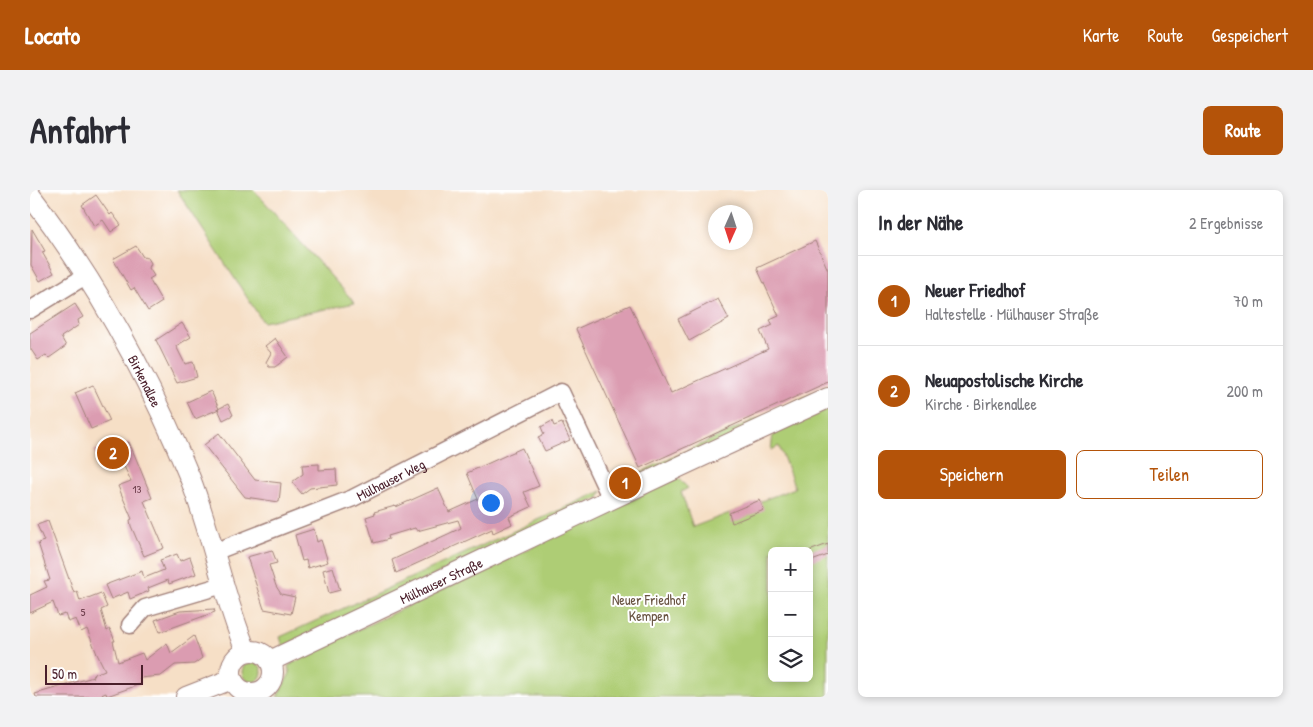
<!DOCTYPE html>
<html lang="de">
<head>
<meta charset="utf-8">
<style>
  body { margin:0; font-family:"Patrick Hand",sans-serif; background:#f2f2f3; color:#2b2b33 }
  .controls { position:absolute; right:15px; bottom:15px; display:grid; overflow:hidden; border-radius:8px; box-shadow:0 2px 8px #0003 }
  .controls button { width:45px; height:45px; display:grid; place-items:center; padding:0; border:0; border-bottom:1px solid #e1e1e2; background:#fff; color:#2b2b33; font:25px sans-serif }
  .compass { position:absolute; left:678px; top:15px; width:45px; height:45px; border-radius:50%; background:#fff; box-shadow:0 2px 8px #0003; rotate:183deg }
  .scale { position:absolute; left:15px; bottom:12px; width:98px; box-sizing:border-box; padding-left:5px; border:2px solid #4a1f2b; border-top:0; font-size:14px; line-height:18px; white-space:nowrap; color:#4a1f2b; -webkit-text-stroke:4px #fff; paint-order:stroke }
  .you { position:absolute; left:460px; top:312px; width:18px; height:18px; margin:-12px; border:4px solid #fff; border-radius:50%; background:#1a73e8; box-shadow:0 0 0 8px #1a73e833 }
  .badge { display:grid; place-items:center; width:32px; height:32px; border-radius:50%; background:#b45309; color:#fff; font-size:16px; font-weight:700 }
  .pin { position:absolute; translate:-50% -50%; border:2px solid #fff; box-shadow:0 1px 5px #0006 }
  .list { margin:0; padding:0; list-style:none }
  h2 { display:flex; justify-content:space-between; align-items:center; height:65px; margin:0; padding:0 20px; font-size:21px }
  h2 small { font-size:16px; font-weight:400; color:#7c7c81 }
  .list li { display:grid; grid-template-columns:32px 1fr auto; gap:15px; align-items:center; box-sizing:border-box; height:90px; padding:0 20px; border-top:1px solid #e1e1e2 }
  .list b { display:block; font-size:19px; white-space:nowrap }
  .list p { margin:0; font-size:16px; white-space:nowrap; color:#7c7c81 }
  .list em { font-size:16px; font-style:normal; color:#7c7c81 }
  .actions { display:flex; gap:10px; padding:15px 20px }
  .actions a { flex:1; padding:11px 0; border:1px solid #b45309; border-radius:8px; text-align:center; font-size:18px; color:#b45309 }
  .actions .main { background:#b45309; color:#fff }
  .icon { flex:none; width:28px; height:28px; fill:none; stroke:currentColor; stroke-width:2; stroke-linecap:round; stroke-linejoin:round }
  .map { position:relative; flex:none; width:798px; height:507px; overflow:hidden; border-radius:8px }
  header { display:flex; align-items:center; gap:30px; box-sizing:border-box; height:70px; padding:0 25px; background:#b45309; color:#fff }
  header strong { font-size:24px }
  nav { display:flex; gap:28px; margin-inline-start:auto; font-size:18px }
  .intro { display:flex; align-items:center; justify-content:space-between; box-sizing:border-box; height:120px; padding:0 30px }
  h1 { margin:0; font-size:35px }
  .button { padding:12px 22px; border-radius:8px; background:#b45309; color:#fff; font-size:18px; font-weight:700 }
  main { display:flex; gap:30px; padding:0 30px }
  aside { flex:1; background:#fff; border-radius:8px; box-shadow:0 2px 8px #0003 }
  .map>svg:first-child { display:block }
  .green { fill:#aecd74; stroke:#7c7650; fill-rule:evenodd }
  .building { fill:#db9cb1 }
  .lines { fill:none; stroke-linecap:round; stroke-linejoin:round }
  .minor-casing { stroke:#a07f78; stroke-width:19 }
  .tertiary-casing { stroke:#a07f78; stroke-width:22 }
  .minor { stroke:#fff; stroke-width:16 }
  .tertiary { stroke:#fff; stroke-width:20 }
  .labels { text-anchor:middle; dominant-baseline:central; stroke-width:4; stroke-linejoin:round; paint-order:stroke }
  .number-label { font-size:11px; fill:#6e3e4c }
  .street-label { font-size:14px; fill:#4a1f2b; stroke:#fff }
  .park-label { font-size:14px; fill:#685341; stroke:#fff }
</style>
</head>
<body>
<header>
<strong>Locato</strong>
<nav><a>Karte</a><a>Route</a><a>Gespeichert</a></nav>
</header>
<div class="intro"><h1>Anfahrt</h1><a class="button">Route</a></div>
<main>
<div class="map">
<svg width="798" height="507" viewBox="0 0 798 507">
  <rect width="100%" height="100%" fill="#fff"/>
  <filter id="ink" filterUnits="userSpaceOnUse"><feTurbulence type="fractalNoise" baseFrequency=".02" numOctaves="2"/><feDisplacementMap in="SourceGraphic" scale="10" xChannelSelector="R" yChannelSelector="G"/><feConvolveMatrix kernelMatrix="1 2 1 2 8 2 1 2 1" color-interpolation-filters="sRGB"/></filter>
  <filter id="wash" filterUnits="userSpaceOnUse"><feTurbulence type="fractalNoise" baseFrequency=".0096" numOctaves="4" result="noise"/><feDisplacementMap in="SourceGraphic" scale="20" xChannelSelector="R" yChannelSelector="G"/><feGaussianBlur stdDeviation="1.12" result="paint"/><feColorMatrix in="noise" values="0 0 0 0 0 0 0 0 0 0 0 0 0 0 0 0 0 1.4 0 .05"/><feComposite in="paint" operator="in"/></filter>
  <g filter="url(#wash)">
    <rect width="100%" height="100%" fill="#f6dfc6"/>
    <g class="green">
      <polygon points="147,0 224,0 325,113 233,132"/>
      <polygon points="798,196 798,203 597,295 587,293"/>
      <path d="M 798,219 L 798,507 L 247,507 L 260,483 L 258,476 L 298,454 L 648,288 L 658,298 L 651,302 L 663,337 L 765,298 L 749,256 L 741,260 L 743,244 ZM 742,361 L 779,361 L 779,488 L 742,488 Z"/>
      <polygon points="572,301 569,308 253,456 250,447"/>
      <circle cx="222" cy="482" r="10"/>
    </g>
    <g id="blocks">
      <g class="building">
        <polygon points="66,5 80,25 82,23 91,35 81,42 73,30 64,36 52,15"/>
        <polygon points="2,39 15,61 12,62 24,83 10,91 1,75"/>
        <polygon points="785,51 798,80 798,192 610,278 546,139 600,115 641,203 738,159 730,141 743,135 740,130 749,126 727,78"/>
        <polygon points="106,56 113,67 118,68 121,73 119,78 124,86 119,89 132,112 118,121 104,98 101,100 83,69"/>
        <polygon points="688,109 699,129 659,151 648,129"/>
        <polygon points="45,114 53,127 48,130 49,135 31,147 36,156 19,168 16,165 8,170 0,158 0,143"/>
        <polygon points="152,133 161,147 146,156 155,174 163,172 167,187 147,193 126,150"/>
        <polygon points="245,148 258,167 245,177 239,177 236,172 241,163 235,156"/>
        <polygon points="63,195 80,231 61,239 45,203"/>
        <polygon points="181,201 189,219 165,229 157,212"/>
        <polygon points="198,214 203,225 193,230 188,219"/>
        <polygon points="522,231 524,236 532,233 540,250 515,261 508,247 514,244 511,237"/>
        <polygon points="189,243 225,290 251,293 249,312 215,307 174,255"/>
        <polygon points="88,251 90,256 99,252 107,271 122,308 114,311 134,358 114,366 101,336 100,330 102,329 88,296 101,291 91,270 72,277 64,261"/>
        <polygon points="492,258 509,296 494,302 501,317 479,327 482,334 463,343 462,339 366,383 362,370 431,338 428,330 387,341 385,338 358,346 359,349 344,353 336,327 345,324 344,322 365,316 366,317 408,298 419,322 448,309 437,283"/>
        <polygon points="289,274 289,280 306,279 307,295 280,298 272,304 262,292 273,284 272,275"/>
        <polygon points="730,310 734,320 702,333 699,323"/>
        <polygon points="18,331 44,403 47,401 50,411 71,403 77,417 71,420 77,441 80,439 85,451 83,451 88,472 112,463 115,470 137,453 141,463 164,446 172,468 164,474 145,475 131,486 109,488 111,494 77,506 76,503 66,507 6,507 5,504 63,487 62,485 75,480 67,464 57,439 51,442 46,429 38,432 35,424 28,426 23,412 0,423 0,405 17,397 14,391 20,390 8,353 14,351 7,335"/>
        <polygon points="284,339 287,352 291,350 298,372 278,378 276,370 272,371 265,345"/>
        <polygon points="798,354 798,365 779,372 779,361"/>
        <polygon points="242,360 247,373 239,375 246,396 251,404 265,407 261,424 234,419 217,367"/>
        <polygon points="147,364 150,371 160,367 166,384 139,394 138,390 118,398 119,401 100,409 98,402 81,409 75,395 112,381 114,388 134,380 130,370"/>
        <polygon points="303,377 310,400 299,403 293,380"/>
        <polygon points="184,419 185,422 130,442 125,430 150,421"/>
      </g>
    </g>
  </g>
  <g filter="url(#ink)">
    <use href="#blocks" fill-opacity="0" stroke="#a07f78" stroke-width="1"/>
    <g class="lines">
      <defs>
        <g id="minor">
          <polyline points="0,120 57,85"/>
          <path id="s1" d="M 184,362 L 323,308 L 531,202 L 581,309"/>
          <polyline points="100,435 115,418 193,395"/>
        </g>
        <g id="tertiary">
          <path id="s2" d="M 0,5 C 66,91 119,188 160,288 C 182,345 193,405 216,461"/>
          <circle cx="222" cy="482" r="21"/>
          <path id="s3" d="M 240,471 L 651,276 L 798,208"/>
          <polyline points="156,507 202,489"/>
        </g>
      </defs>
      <use href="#minor" class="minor-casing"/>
      <use href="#tertiary" class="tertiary-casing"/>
      <use href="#minor" class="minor"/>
      <use href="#tertiary" class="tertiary"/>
    </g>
  </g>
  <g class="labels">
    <g class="number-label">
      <text x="107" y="299">13</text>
      <text x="53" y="422">5</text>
    </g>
    <g class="street-label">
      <text stroke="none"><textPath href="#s2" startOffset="219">Birkenallee</textPath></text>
      <text stroke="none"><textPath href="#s1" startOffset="191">Mülhauser Weg</textPath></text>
      <text stroke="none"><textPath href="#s3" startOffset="189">Mülhauser Straße</textPath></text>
    </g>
    <g class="park-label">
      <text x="619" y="409">Neuer Friedhof<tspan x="619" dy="16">Kempen</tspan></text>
    </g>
  </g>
</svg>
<div class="controls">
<button>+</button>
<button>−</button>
<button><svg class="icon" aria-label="layers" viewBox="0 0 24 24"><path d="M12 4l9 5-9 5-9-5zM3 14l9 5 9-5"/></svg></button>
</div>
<svg class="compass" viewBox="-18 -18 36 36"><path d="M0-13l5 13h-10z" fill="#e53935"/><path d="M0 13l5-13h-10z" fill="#7c7c81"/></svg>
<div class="scale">50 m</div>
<div class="you"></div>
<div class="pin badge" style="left:595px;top:293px">1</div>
<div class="pin badge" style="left:83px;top:263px">2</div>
</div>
<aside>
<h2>In der Nähe<small>2 Ergebnisse</small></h2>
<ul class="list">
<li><span class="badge">1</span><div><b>Neuer Friedhof</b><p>Haltestelle · Mülhauser Straße</p></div><em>70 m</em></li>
<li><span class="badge">2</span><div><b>Neuapostolische Kirche</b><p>Kirche · Birkenallee</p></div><em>200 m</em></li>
</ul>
<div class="actions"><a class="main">Speichern</a><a>Teilen</a></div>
</aside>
</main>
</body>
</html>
